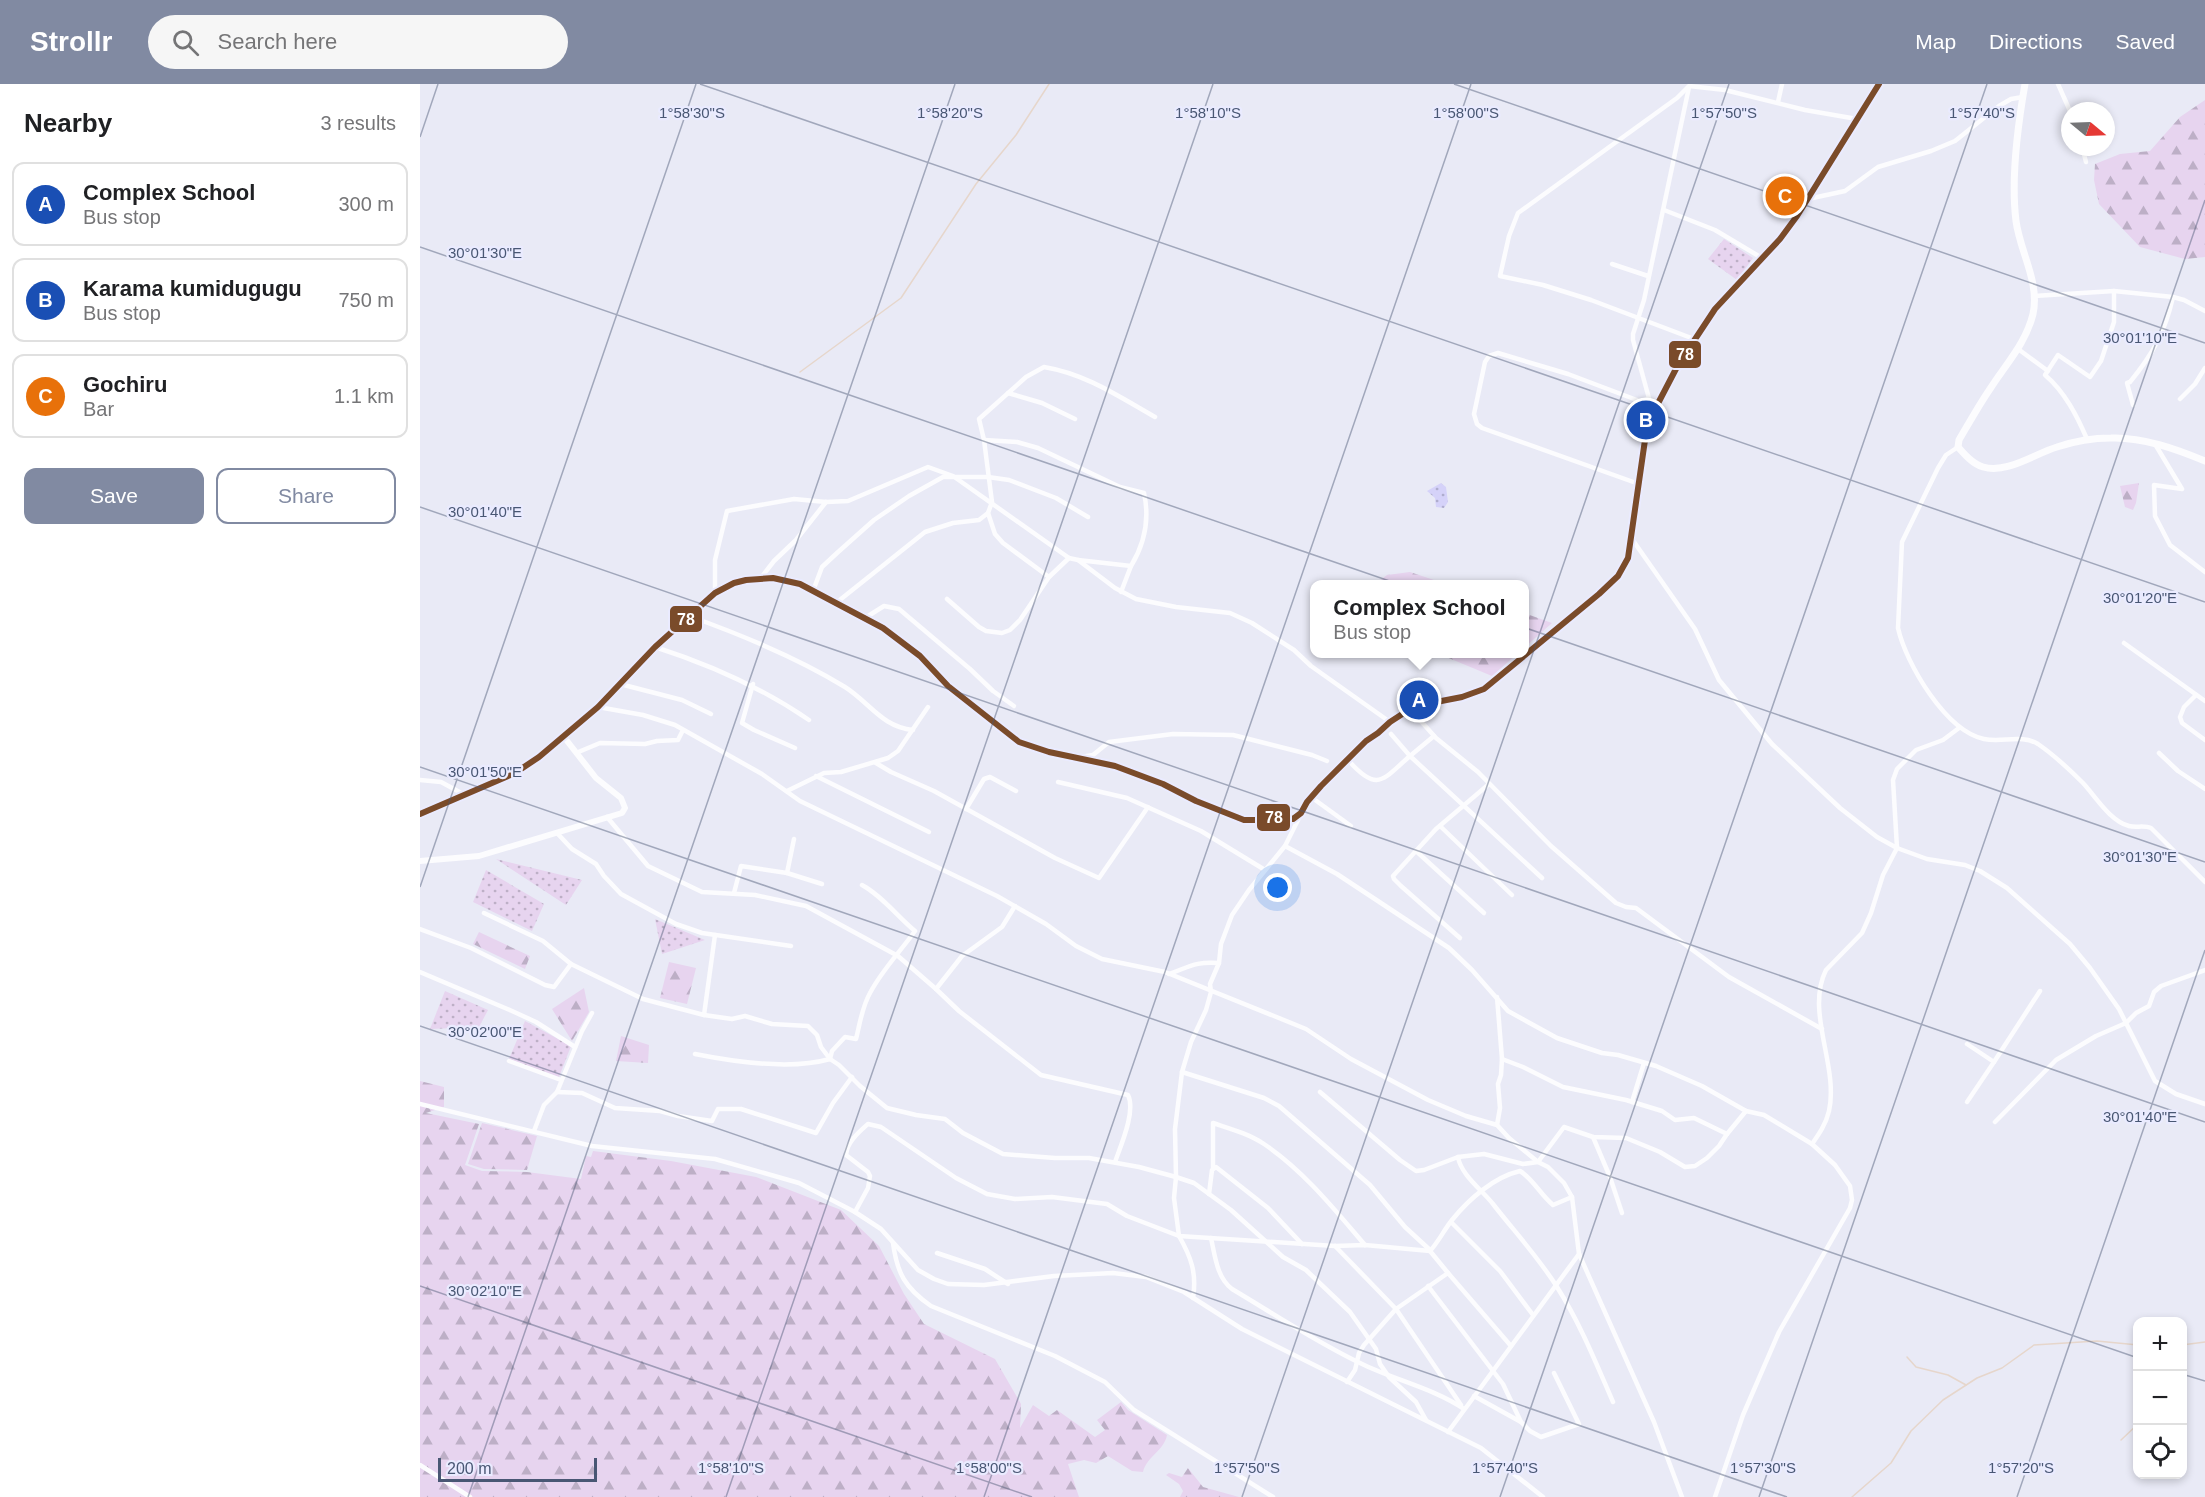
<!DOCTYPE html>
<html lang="en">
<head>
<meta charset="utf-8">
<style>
  body { margin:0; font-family:Arial,sans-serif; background:#f6f6f6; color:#202124 }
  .controls { position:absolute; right:18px; bottom:18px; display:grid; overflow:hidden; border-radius:12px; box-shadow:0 3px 9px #0003 }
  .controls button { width:54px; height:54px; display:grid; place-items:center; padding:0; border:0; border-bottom:2px solid #e0e0e0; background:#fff; color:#202124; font:30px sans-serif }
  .compass { position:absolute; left:1641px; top:18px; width:54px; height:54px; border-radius:50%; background:#fff; box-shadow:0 3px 9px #0003; rotate:109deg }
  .scale { position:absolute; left:18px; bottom:15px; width:159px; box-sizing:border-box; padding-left:6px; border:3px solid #495774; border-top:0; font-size:16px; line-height:21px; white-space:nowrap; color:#495774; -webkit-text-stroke:4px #eaebff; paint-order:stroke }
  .you { position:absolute; left:858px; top:804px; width:21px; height:21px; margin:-15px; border:4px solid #fff; border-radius:50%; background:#1a73e8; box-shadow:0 0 0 9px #1a73e833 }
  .badge { display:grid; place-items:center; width:39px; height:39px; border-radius:50%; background:#818aa2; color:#fff; font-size:20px; font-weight:700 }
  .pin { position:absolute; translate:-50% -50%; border:3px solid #fff; box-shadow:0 2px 6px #0006 }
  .popup { position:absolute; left:890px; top:496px; width:219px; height:78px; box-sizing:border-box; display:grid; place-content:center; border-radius:12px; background:#fff; filter:drop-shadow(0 2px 4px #0005); font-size:20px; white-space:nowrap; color:#757577 }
  .popup b { font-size:22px; color:#202124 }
  .popup::after { content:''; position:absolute; left:50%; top:100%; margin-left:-12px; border:12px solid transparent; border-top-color:#fff }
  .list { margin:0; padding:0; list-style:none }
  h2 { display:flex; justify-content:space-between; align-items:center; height:78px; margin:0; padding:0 24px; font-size:26px }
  h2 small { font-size:20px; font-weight:400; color:#757577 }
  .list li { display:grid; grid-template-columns:39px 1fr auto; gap:18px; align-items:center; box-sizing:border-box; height:84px; margin:0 12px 12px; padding:0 12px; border:2px solid #e0e0e0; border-radius:12px }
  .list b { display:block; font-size:22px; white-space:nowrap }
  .list p { margin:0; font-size:20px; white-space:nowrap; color:#757577 }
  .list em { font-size:20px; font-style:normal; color:#757577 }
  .actions { display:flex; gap:12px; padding:18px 24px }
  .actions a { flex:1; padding:14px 0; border:2px solid #818aa2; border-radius:12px; text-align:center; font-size:21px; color:#818aa2 }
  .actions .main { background:#818aa2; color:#fff }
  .icon { flex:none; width:33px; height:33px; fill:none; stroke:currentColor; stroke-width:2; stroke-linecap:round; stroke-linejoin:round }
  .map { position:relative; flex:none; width:1785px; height:1413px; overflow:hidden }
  header { display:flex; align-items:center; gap:36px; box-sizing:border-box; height:84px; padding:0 30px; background:#818aa2; color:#fff }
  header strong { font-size:28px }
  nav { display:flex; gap:33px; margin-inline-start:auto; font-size:21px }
  .search { width:420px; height:54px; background:#f6f6f6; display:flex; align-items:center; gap:15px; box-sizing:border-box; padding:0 21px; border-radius:33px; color:#757577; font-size:22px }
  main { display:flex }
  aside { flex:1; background:#fff }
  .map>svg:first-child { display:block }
  .grass { fill:url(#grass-dots) }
  .forest { fill:url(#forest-firs) }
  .sand { fill:url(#sand-dots) }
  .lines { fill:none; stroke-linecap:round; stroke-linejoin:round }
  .stream { stroke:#e6d6cb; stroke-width:1.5 }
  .minor { stroke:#fcfcfe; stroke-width:4.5 }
  .tertiary { stroke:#fcfcfe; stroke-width:6 }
  .secondary { stroke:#fcfcfe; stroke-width:7 }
  .bus-1-casing { stroke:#eaebff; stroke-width:10 }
  .bus-1 { stroke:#7a4b2a; stroke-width:6 }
  .ticks { fill:none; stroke:#495774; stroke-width:1.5; stroke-opacity:0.45 }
  .ticks-label { font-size:15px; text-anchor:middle; fill:#495774; stroke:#eaebff; stroke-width:4.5; stroke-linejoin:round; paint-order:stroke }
  .line-badge { stroke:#eaebff; stroke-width:2 }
  .badge-label { font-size:16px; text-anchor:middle; font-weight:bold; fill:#fff }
</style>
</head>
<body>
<header>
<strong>Strollr</strong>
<div class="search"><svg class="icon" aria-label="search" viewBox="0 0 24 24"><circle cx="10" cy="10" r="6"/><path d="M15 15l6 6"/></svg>Search here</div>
<nav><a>Map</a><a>Directions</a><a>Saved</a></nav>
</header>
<main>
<aside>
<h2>Nearby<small>3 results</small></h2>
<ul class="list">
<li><span class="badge" style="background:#1a4fb4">A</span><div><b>Complex School</b><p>Bus stop</p></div><em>300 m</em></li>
<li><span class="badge" style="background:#1a4fb4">B</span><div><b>Karama kumidugugu</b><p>Bus stop</p></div><em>750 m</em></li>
<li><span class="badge" style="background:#e8710a">C</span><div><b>Gochiru</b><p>Bar</p></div><em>1.1 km</em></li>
</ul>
<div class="actions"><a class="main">Save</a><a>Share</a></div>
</aside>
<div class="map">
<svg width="1785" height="1413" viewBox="0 0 1785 1413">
  <defs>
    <pattern id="grass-dots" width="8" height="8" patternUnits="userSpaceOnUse" patternTransform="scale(1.5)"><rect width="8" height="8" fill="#e7d4ef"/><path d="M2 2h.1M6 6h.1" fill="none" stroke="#bdafc6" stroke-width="1.8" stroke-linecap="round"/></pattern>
    <pattern id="forest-firs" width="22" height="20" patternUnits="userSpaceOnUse" patternTransform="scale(1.5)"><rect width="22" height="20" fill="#e7d4ef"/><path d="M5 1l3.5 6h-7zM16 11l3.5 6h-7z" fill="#bdafc6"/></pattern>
    <pattern id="sand-dots" width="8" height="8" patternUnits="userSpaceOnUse" patternTransform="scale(1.5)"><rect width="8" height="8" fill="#d5d2f9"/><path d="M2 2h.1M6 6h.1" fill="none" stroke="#afadce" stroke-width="1.8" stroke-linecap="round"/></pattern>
  </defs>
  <rect width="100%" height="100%" fill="#e9eaf6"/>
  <g class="grass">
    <polygon points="1304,155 1333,174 1317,196 1288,175"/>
    <polygon points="76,775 162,796 146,821"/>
    <polygon points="66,786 124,820 112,847 53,818"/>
    <polygon points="235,835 285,856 242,870"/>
    <polygon points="25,907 68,926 59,943 10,945"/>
    <polygon points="105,937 151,962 139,993 89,975"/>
  </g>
  <g class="forest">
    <polygon points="1785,16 1785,173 1765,175 1720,163 1679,120 1674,96 1675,80 1700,70 1730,67 1760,33"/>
    <polygon points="1719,399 1716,419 1713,426 1705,423 1700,402"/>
    <polygon points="990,488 1026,500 955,500 967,491"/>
    <polygon points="1104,529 1132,539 1104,564"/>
    <polygon points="1019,570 1097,570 1072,592"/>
    <polygon points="59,848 110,872 105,885 53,860"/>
    <polygon points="249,878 276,884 267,920 240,914"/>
    <polygon points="164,904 169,928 152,957 132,925"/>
    <polygon points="201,952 229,961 228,979 196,977"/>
    <path d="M 0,997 L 24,1003 L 24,1023 L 6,1029 L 59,1040 L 45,1081 L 62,1087 L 107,1088 L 161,1095 L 166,1072 L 171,1073 L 173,1067 L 251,1077 L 336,1093 L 421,1126 L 459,1162 L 484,1210 L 504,1240 L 575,1275 L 601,1320 L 600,1344 L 613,1321 L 629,1332 L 637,1326 L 675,1353 L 685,1346 L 677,1336 L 701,1318 L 708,1326 L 747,1351 C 744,1367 727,1372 723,1388 L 712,1387 L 688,1372 L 676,1379 L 664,1376 L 648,1380 L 659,1413 L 0,1413 Z"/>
    <polygon points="62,1039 117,1052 107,1086 64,1085 48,1080"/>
    <polygon points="768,1384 783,1403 819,1413 760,1413 763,1407 759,1400 746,1391 749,1389 762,1393"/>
  </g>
  <polygon class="sand" points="1021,399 1026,403 1028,418 1024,424 1016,423 1015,414 1007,407"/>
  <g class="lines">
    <g class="stream">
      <polyline points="380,288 481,214 556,100 596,51 629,0"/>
      <polyline points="1762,1261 1785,1258"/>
      <polyline points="1487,1273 1496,1283 1528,1291 1546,1301"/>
      <polyline points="1701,1356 1718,1340"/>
      <polyline points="1432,1413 1471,1379 1491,1347 1523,1316 1557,1294 1582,1284 1614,1261 1677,1257 1718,1261"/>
    </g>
    <g class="minor">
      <polyline points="1638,0 1650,27"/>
      <polyline points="1358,18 1362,0"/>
      <polyline points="1662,63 1666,78"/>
      <polyline points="1388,115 1425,107 1458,83 1511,67 1535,57 1579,22 1591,15 1603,13"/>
      <polyline points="1244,126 1295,146 1342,174"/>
      <polyline points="1192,180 1228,192"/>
      <polyline points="1614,212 1694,207 1753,213 1764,216 1785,227"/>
      <polyline points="1274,255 1171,216 1123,201 1080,192 1089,152 1098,129 1257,14 1269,2 1305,6 1385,26 1437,35"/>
      <polyline points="1598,265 1628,287"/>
      <polyline points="588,309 622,319 655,335"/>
      <polyline points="1760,315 1775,300 1785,284"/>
      <path d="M 1713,321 L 1707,299 L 1710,298 C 1733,270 1745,248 1753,213"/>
      <polyline points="1233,329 1213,256 1213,250 1224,216 1269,3"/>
      <path d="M 1667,355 C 1657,332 1645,308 1625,291 L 1638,271 L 1670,293 L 1681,277 L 1694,238 L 1694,207"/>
      <path d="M 564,356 L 559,335 L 606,293 L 624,283 C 666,290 698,312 735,333"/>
      <polyline points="1735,360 1762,405 1734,401 1735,432 1750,461 1785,488"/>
      <path d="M 1538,363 L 1526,371 L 1518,384 L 1482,458 L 1478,544 C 1486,580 1526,647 1564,655 C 1582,659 1602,650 1618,660 C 1634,671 1650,686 1663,699 C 1676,713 1690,737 1709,742 C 1716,744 1724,741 1731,744 L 1785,798"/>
      <polyline points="1219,400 1062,344 1057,340 1054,330 1065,278 1069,272 1078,269 1148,290 1230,321"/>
      <polyline points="568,429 575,450 583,459 629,493"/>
      <polyline points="1212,455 1275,545 1299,596 1352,660 1420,724 1457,753 1477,764 1507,775 1545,781 1560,787 1587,804 1650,860 1670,884 1699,925 1735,997 1756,1010 1785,1020"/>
      <polyline points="340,495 354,477 376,456 406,418"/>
      <polyline points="393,507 402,483 417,469 454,436 489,412 523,393 568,393 589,396 636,414 668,433"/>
      <polyline points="701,508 711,482"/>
      <polyline points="295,509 295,476 307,427 374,415 406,418 428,417 508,383 533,392 649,474 658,476 695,504 716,515 756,523 810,529 832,539 874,566 891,582 970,638"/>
      <polyline points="527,515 559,543 566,547 582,549 590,546 600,536 629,493 649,474"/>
      <path d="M 416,519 L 505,448 L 533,439 L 559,436 L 568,429 L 572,418 L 564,356 L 597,358 L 618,364 L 700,403 L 724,409 C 730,436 725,459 711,482 L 658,476"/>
      <path d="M 269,532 C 322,551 376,573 425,603 C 450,619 462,643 493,646"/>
      <polyline points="445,534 464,522 479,525 550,585 573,607 594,622"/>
      <polyline points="1704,559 1785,617"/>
      <path d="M 235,563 C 291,581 341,603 389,636"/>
      <polyline points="200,600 262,616 291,630"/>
      <polyline points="333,600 322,639 334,646 375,664"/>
      <polyline points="1776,611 1764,623 1760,633 1762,639 1785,656"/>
      <polyline points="178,623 223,631 255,641 342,690 380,717 577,812 626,840 656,862 682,875 745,888 886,945 931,975 1008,1016 1046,1032 1077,1041 1089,1054 1118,1078 1128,1083 1144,1099 1152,1113 1159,1170 1234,1338 1262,1413"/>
      <polyline points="990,625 1016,654 1058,688 1131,762 1196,819 1206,823 1216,824 1309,893 1402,945"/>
      <polyline points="1014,652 990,672 1122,794"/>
      <polyline points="156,669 180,659 225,660 237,657 258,656 263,646"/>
      <polyline points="1739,669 1758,687 1785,705"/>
      <polyline points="661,673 673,671 689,658 753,650 813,651 892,671 907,677"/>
      <path d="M 928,676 C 958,710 963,695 990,672 L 971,650"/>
      <polyline points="456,679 471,688 514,707 635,774 679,794 728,723"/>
      <polyline points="396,692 509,748"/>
      <polyline points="0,696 21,698 45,711"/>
      <polyline points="638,698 707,714 781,747 845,786"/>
      <polyline points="367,707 404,689 421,688 468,674 478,667 508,623"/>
      <polyline points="891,713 931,742"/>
      <polyline points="546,725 564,695 570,693 596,707"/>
      <polyline points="880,732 865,762 829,806 812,831 801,860 799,879 790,900 791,908 786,926 771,958 762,988 755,1045 756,1093 754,1114 759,1152 915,1162 945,1161 1010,1167"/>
      <polyline points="187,733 228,782 282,808 335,811 386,822 478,872 516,905 542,872 582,843 595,822"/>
      <polyline points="1020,742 1092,811"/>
      <polyline points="137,749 152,765 176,780 184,792 201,810 256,840 282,849 371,862"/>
      <polyline points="865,762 917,790 1029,864 1052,886 1088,927 1137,954 1182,969 1198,971 1236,982 1282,1002 1326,1027 1344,1031 1392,1060 1415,1081 1430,1102 1432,1116 1430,1124 1359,1248 1323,1331 1295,1413"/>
      <polyline points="996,767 1064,829"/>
      <polyline points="367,789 402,800"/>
      <polyline points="314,809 321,782 367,789 374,755"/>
      <polyline points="64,829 123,857 151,880 223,915 284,931 312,935 325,932 352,940 388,942 397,951 401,963 410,975"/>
      <polyline points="0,845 51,864 125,901 134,903 151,880"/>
      <polyline points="1040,854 981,802 974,795 973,792 1016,745 1069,700"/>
      <polyline points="0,888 92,927 116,938 155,963"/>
      <path d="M 749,890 C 769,883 776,877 799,879"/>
      <path d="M 516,905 L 539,927 L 621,991 L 708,1011 C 716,1027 701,1061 695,1078"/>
      <polyline points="1077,913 1082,975 1081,991 1078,1000 1080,1024 1077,1041"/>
      <polyline points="284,931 295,851"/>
      <polyline points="1547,960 1574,978 1620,907"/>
      <path d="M 275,970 C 315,978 371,986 410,975 L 419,981 L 440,1002 L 467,1024 L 496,1031 L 525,1035 L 543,1049 L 583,1070 L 635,1074 L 669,1074 L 719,1083 L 756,1093 L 774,1099 L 811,1126 L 863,1173 L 886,1186 L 930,1228 L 956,1265 L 960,1280 L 969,1293 L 996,1318 L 1006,1336"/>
      <path d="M 410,975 L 412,967 L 425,953 L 436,955 C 440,939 442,923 450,909 C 462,886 480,868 495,847 C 477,832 462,812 442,801"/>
      <polyline points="1082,975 1103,983 1143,1003 1206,1016 1242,1027 1255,1036 1274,1034 1307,1050 1326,1027"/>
      <polyline points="89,977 141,996"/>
      <polyline points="762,988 844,1014 859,1022 950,1101 985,1143 1010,1166"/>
      <polyline points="137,1008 162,1009 195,1024 240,1027 258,1032 292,1037 298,1025 321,1025 396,1049 413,1019 432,993"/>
      <polyline points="900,1008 980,1076 996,1087 1004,1086 1038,1073 1064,1070 1103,1080 1118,1078 1144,1043 1173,1053 1206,1054 1240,1068 1265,1083 1275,1082 1287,1074 1299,1062 1307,1050"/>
      <polyline points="1212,1018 1224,979"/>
      <polyline points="1547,1018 1574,978"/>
      <polyline points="0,1020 172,1062 295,1075 379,1099 435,1128 461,1145 498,1186 514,1195 528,1200 564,1201 634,1192 693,1189 726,1193 764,1208 822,1245 1061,1364 1123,1413"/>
      <polyline points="1575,1038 1636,976 1676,952 1706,939 1716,929 1729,922 1734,908 1741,902 1785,886"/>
      <polyline points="114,1047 124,1021 137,1008 162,947 172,929"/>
      <polyline points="1173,1053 1190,1093 1202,1129"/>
      <path d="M 1392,1060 C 1399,1050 1406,1040 1409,1027 C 1419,982 1385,928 1406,886 L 1442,849 L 1451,829 L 1463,791 L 1477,764 L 1473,696 L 1477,685 L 1496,666 L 1523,656 L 1539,644"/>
      <path d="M 1038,1073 C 1041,1091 1062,1106 1073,1120 C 1094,1147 1119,1174 1137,1203 C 1160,1239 1176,1279 1193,1318"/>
      <path d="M 793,1084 L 793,1039 C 811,1045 829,1050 844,1060 C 884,1087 915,1126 945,1161"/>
      <polyline points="789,1110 792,1086 796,1083 848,1124 882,1160"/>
      <path d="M 435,1128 L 448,1104 L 450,1092 L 448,1088 L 426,1071 C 427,1058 439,1048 448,1040 L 461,1043 L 536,1094 L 567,1110 L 595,1115 L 632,1113 L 687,1120 L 707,1132 L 759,1152 C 771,1173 777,1189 773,1214"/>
      <polyline points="1031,1138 1080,1187 1113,1231"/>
      <path d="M 791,1154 C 795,1172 797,1194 812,1205 C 854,1230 896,1258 940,1279 C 974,1296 1013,1304 1044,1325"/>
      <path d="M 473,1159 C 477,1189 485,1204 511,1222 L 635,1272 L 685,1298 L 714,1326 L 853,1413"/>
      <polyline points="915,1162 976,1225 1041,1321"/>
      <polyline points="517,1169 565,1185 588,1200"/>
      <polyline points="1028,1189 1091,1262"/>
      <polyline points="1008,1202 1083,1300 1101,1338"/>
      <path d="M 927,1298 L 935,1286 L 939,1269 L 944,1261 L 976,1225 L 1028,1189 L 1010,1167 C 1019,1157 1024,1146 1032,1136 C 1049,1115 1074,1093 1100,1087 C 1113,1095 1120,1110 1133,1121 L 1152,1113"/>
      <polyline points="1054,1312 1101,1338 1110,1347 1121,1353 1159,1340 1134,1289"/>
      <polyline points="1028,1348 1159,1170"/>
      <polyline points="0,1381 50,1413"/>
    </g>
    <polyline class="tertiary" points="0,777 59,772 202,729 205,724 201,714 176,694 144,653"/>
    <g class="secondary">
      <path d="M 1605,0 C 1598,40 1591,97 1596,137 C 1600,168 1620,198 1613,230 C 1606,259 1586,280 1570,305 C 1559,321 1549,339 1539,356 L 1538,363 C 1545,371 1553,380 1563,383 C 1587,390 1614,370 1637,363 C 1655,357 1673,354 1691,354 C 1723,353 1756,365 1785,377"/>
      <polyline points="0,730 95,689 119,673 178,623 235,563 295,509 314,499 326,496 353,494 380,500 463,544 500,572 528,602 599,658 629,668 695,682 743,700 776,717 824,736 841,736 856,733 873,735 881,729 887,718 901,702 946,657 958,649 970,638 990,625 1006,620 1042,613 1064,605 1179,510 1198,492 1208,474 1226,349 1233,329 1258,281 1295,225 1360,155 1377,132 1459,0"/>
    </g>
    <defs>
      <polyline id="bus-1" points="0,730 95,689 119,673 178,623 235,563 295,509 314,499 326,496 353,494 380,500 463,544 500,572 528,602 599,658 629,668 695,682 743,700 776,717 824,736 841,736 856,733 873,735 881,729 887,718 901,702 946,657 958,649 970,638 990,625 1006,620 1042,613 1064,605 1179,510 1198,492 1208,474 1226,349 1233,329 1258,281 1295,225 1360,155 1377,132 1459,0"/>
    </defs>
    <use href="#bus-1" class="bus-1-casing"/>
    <use href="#bus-1" class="bus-1"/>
  </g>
  <path class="ticks" d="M 280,0 L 1785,518M 1034,0 L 1785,259M 0,53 L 18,0M 0,163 L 1785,778M 0,423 L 1785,1038M 0,683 L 1718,1274M 0,803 L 276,0M 0,942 L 1367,1413M 0,1202 L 612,1413M 1762,1290 L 1785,1297M 48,1413 L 535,0M 306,1413 L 793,0M 564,1413 L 1051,0M 822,1413 L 1309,0M 1080,1413 L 1567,0M 1339,1413 L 1785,116M 1597,1413 L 1785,866"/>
  <g class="ticks-label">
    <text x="272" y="34">1°58'30"S</text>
    <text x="530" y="34">1°58'20"S</text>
    <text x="788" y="34">1°58'10"S</text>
    <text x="1046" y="34">1°58'00"S</text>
    <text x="1304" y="34">1°57'50"S</text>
    <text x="1562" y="34">1°57'40"S</text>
    <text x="65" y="174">30°01'30"E</text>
    <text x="1720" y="259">30°01'10"E</text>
    <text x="65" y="433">30°01'40"E</text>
    <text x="1720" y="519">30°01'20"E</text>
    <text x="65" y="693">30°01'50"E</text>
    <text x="1720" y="778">30°01'30"E</text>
    <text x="65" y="953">30°02'00"E</text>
    <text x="1720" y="1038">30°01'40"E</text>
    <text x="65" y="1212">30°02'10"E</text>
    <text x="311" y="1389">1°58'10"S</text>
    <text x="569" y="1389">1°58'00"S</text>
    <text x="827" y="1389">1°57'50"S</text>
    <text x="1085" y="1389">1°57'40"S</text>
    <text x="1343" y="1389">1°57'30"S</text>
    <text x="1601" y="1389">1°57'20"S</text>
  </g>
  <g class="line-badge">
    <rect x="1248" y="256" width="34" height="29" rx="6" fill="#7a4b2a"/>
    <rect x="249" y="521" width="34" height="28" rx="6" fill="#7a4b2a"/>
    <rect x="836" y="719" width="35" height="29" rx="6" fill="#7a4b2a"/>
  </g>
  <g class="badge-label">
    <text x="1265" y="276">78</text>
    <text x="266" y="541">78</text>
    <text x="854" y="739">78</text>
  </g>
</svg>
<div class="controls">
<button>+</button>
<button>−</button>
<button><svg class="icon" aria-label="locate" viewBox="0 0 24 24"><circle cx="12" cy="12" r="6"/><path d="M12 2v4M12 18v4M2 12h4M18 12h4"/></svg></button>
</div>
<svg class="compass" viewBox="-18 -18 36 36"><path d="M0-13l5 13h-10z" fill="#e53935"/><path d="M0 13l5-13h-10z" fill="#757577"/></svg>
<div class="scale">200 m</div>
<div class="you"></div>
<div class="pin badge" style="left:999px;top:616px;background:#1a4fb4">A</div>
<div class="popup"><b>Complex School</b>Bus stop</div>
<div class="pin badge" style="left:1226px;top:336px;background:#1a4fb4">B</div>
<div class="pin badge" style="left:1365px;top:112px;background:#e8710a">C</div>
</div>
</main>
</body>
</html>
